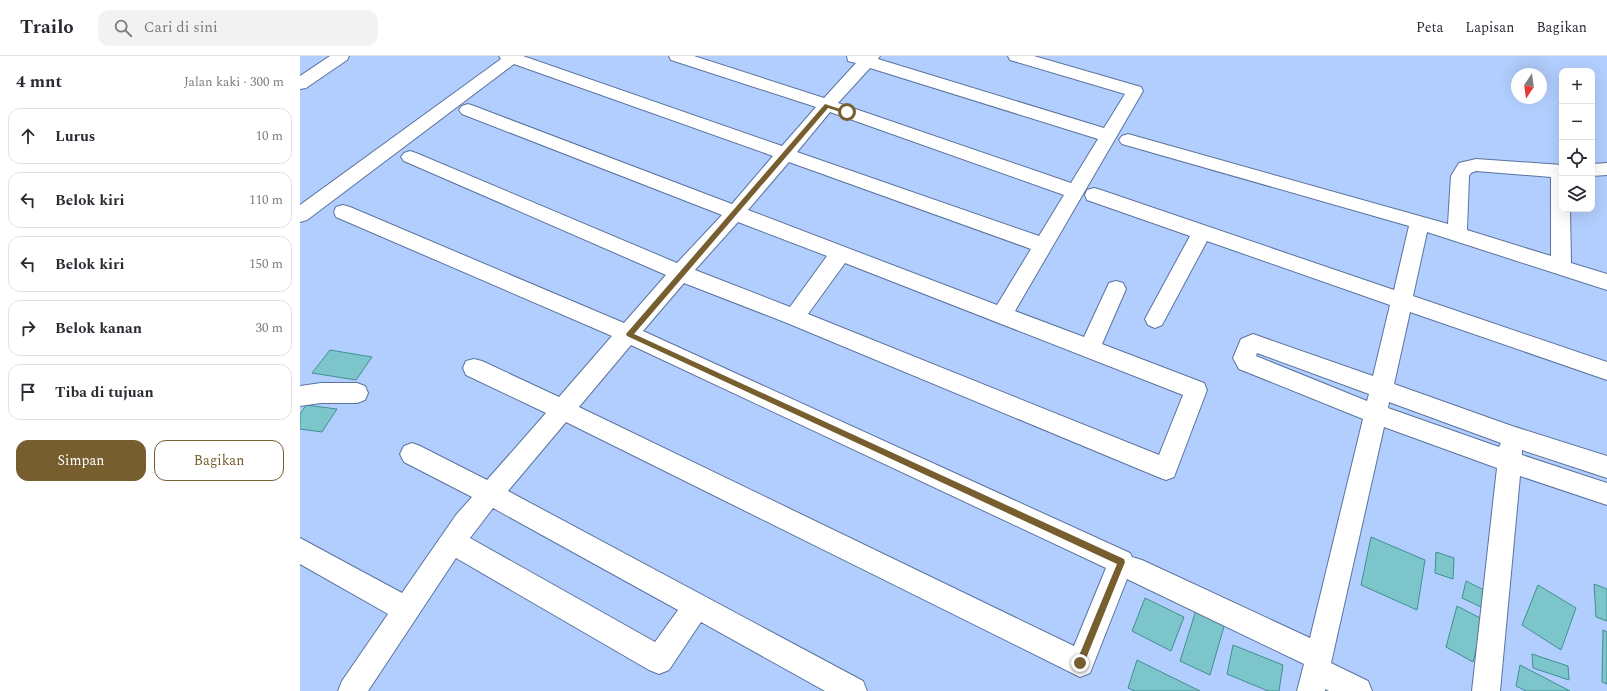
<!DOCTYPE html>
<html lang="id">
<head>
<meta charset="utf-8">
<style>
  body { margin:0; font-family:Spectral,serif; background:#f2f2f3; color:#2b2b33 }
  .controls { position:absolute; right:12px; top:12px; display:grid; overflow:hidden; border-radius:8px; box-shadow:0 4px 16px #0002 }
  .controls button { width:36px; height:36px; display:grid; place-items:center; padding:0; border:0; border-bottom:1px solid #e1e1e2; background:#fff; color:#2b2b33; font:20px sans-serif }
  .compass { position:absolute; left:1211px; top:12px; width:36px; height:36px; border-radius:50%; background:#fff; box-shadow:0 4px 16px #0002; rotate:193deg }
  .stop { position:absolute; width:12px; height:12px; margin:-9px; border:3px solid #775e2f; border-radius:50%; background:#fff }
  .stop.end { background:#775e2f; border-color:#fff; box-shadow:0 1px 4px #0008 }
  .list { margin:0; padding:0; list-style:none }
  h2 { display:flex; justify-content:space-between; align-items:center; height:52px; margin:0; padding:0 16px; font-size:17px }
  h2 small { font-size:13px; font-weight:400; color:#7c7c81 }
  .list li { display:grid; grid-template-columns:26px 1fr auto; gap:12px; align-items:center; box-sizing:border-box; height:56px; margin:0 8px 8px; padding:0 8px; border:1px solid #e1e1e2; border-radius:12px }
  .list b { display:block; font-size:15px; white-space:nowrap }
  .list em { font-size:13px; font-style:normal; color:#7c7c81 }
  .actions { display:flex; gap:8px; padding:12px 16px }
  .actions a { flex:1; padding:9px 0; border:1px solid #775e2f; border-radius:12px; text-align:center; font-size:14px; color:#775e2f }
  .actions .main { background:#775e2f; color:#fff }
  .icon { flex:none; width:22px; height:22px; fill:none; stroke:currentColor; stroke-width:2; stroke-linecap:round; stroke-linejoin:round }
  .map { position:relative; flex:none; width:1307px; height:635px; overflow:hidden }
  header { display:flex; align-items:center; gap:24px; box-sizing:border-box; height:56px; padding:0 20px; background:#fff; border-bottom:1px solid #e1e1e2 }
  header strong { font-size:19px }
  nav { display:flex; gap:22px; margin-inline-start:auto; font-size:14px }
  .search { width:280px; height:36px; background:#f2f2f3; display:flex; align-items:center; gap:10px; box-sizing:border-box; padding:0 14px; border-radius:12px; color:#7c7c81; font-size:15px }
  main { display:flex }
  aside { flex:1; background:#fff }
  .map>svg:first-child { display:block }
  .building { fill:#7cc6cb; stroke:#438e92 }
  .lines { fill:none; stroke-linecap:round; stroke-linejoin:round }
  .minor-casing { stroke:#5a739e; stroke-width:2 }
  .minor { fill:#fff; fill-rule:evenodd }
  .route { fill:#775e2f }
</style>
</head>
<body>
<header>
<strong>Trailo</strong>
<div class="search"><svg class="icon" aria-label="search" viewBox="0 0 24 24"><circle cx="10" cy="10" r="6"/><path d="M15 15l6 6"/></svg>Cari di sini</div>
<nav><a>Peta</a><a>Lapisan</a><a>Bagikan</a></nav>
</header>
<main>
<aside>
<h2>4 mnt<small>Jalan kaki · 300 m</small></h2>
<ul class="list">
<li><svg class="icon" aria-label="ahead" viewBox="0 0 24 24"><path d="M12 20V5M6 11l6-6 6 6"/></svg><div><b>Lurus</b></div><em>10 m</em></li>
<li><svg class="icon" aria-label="left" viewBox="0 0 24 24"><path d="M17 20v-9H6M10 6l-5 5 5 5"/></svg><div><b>Belok kiri</b></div><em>110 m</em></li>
<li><svg class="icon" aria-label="left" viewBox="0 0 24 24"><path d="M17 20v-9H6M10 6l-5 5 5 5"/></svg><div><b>Belok kiri</b></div><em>150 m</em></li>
<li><svg class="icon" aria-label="right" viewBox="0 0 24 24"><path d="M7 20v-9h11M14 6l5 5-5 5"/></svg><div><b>Belok kanan</b></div><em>30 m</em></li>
<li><svg class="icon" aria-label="arrive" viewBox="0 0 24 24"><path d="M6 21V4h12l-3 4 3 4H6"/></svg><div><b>Tiba di tujuan</b></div></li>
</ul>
<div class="actions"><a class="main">Simpan</a><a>Bagikan</a></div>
</aside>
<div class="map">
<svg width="1307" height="635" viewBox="0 0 1307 635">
  <rect width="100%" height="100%" fill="#b2cefe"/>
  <g class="building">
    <polygon points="30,294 72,301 56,324 12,317"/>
    <polygon points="6,349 37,353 22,376 0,373 0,358"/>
    <polygon points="1071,481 1125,504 1117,554 1061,529"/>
    <polygon points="1136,496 1154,502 1153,523 1135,517"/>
    <polygon points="1166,525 1184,534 1181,551 1162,542"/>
    <polygon points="1294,528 1307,533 1307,565 1296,561"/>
    <polygon points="1238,529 1276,552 1261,594 1222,569"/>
    <polygon points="845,542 884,561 871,595 832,575"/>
    <polygon points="1157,550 1184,564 1173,606 1146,591"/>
    <polygon points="896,554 925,567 910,619 880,605"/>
    <polygon points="1303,574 1307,576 1307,628 1302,626"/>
    <polygon points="933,589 983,609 979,635 968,635 927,618"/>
    <polygon points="1232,598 1268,610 1269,624 1233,612"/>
    <polygon points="837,604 900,635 835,635 828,632"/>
    <polygon points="1220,609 1270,635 1226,635 1216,630"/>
  </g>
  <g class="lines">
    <defs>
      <g id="minor">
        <polygon points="30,0 49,0 47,4 6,32 0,33 0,20"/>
        <path d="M 199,0 L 223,0 L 482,90 L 516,51 L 371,4 L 369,0 L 394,0 L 524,42 L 556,7 L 548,5 L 547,0 L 580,0 L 578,3 L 804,72 L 825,38 L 710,4 L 708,0 L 734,0 L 841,31 L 843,35 L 715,255 L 784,281 L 809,227 L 816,225 L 823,227 L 826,233 L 802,288 L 904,327 L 907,334 L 874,421 L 866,424 L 858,421 L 487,267 L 384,227 L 343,275 L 830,497 L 832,501 L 842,504 L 1010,582 L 1063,363 L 939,313 L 933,302 L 941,283 L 953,278 L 1073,320 L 1090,249 L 907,185 L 862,269 L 855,272 L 848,269 L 845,263 L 890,180 L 787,144 L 785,139 L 787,134 L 794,132 L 801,134 L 1094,234 L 1109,170 L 822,88 L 819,84 L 822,80 L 828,78 L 1148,168 L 1151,120 L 1159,107 L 1176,103 L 1262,109 L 1262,153 L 1270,153 L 1271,207 L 1307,218 L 1307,234 L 1127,176 L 1113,240 L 1307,306 L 1307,324 L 1110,256 L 1094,328 L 1212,370 L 1307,400 L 1307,422 L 1222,394 L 1222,399 L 1307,427 L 1307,449 L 1220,420 L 1200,635 L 1172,635 L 1197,412 L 1084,371 L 1031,607 L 1068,625 L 1072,635 L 1029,635 L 1025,633 L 1025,635 L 997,635 L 1004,608 L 827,523 L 790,617 L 780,621 L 266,366 L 208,435 L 563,625 L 567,635 L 525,635 L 401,566 L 369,614 L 359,618 L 349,614 L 156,502 L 68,635 L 38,635 L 42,625 L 88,558 L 0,508 L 0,482 L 102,537 L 156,459 L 172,441 L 104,406 L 100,398 L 104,390 L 112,387 L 120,390 L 187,424 L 246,357 L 166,319 L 163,312 L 166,305 L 174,303 L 182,305 L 259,341 L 312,280 L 36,161 L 34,156 L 36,151 L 43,149 L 50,151 L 324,267 L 366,219 L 104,105 L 101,101 L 104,97 L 110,95 L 116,97 L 377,207 L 422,159 L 162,58 L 159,54 L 162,50 L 168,48 L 174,50 L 432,148 L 473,100 L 214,8 L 7,164 L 0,166 L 0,149 L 201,3 ZM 570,12 L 798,83 L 771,127 L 538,47 ZM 530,56 L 764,139 L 739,180 L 497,96 ZM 489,106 L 731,193 L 697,249 L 448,154 ZM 1176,115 L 1251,121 L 1251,200 L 1167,174 L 1169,120 L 1171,117 ZM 438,166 L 527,200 L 490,251 L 395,214 ZM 545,207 L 883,339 L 859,399 L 508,258 ZM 331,289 L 806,512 L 774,590 L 279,351 ZM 957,297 L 1069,338 L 1067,345 L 956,300 ZM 1089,346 L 1201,387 L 1199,391 L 1088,352 ZM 193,452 L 202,457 L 378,554 L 355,586 L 170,482 Z"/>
        <polygon points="1307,107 1307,119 1292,120 1292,108"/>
        <polygon points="21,327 57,327 65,330 68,337 65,344 57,347 21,347 0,350 0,330"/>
      </g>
    </defs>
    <use href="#minor" class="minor-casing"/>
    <use href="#minor" class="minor"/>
  </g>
  <polygon class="route" points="525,48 549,56 547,58 528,52 334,278 824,503 825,506 783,610 778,610 776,607 817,508 327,280 326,278"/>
</svg>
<div class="controls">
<button>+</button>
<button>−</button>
<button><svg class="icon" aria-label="locate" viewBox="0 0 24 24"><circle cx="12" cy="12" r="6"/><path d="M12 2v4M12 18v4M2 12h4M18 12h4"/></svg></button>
<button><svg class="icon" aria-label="layers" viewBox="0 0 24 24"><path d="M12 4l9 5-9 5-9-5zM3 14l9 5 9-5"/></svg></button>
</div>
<svg class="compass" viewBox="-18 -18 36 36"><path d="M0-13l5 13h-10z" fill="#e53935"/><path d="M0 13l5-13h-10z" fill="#7c7c81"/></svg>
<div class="stop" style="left:547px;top:56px"></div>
<div class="stop end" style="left:780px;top:607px"></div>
</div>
</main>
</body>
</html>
